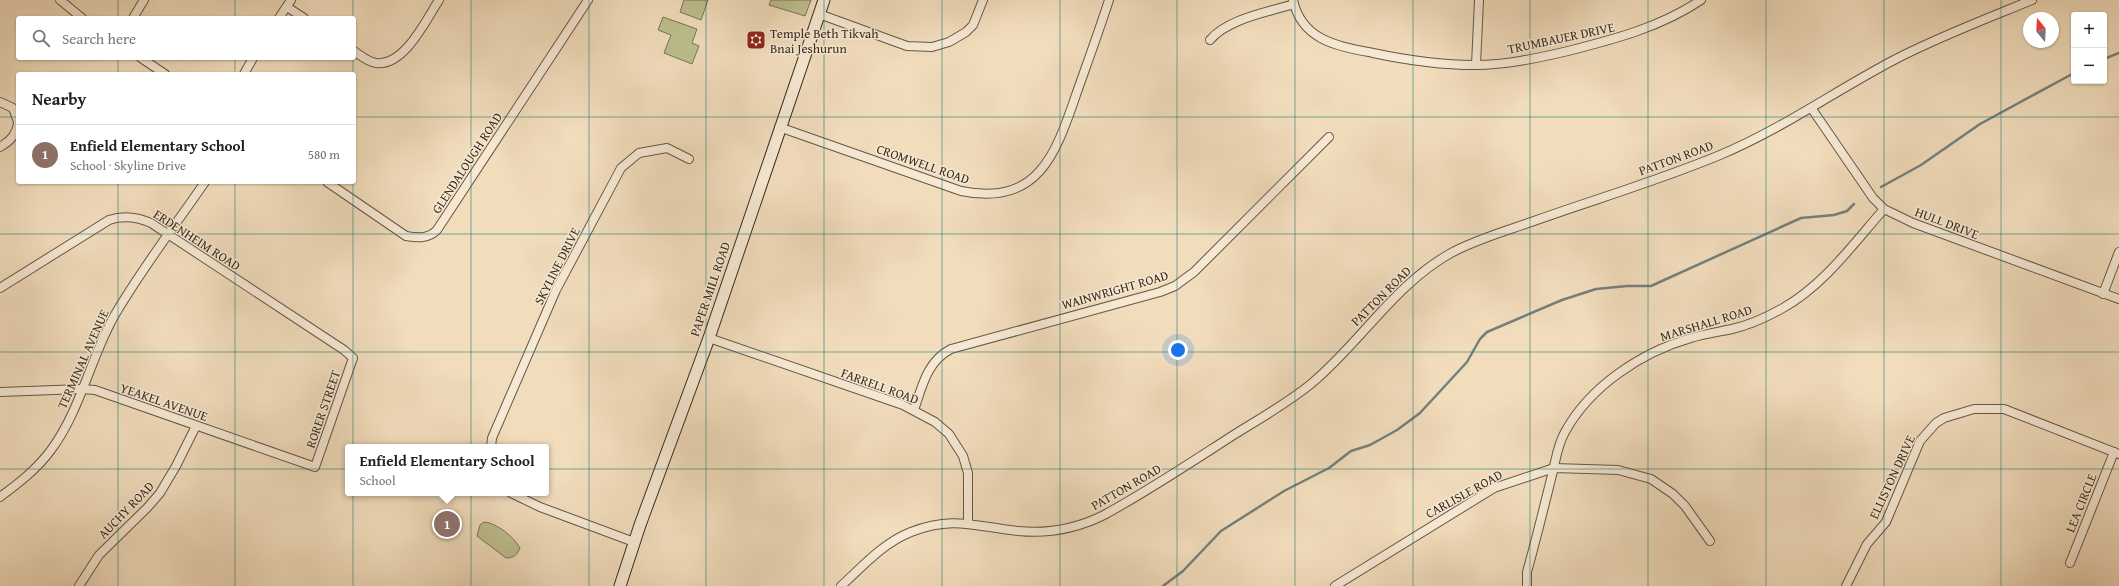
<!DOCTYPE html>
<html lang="en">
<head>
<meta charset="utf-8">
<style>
  body { margin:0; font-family:"Gentium Book Plus",serif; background:#f6f6f6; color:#222 }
  .controls { position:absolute; right:12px; top:12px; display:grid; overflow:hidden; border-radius:4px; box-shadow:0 1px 3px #0004 }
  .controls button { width:36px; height:36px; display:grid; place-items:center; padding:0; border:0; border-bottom:1px solid #e0e0e0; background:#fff; color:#222; font:20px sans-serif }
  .compass { position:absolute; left:2023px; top:12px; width:36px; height:36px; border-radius:50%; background:#fff; box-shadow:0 1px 3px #0004; rotate:342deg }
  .you { position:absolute; left:1178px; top:350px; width:14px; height:14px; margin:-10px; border:3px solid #fff; border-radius:50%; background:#1a73e8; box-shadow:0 0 0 6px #1a73e833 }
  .badge { display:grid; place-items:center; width:26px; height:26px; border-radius:50%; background:#b45309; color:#fff; font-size:13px; font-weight:700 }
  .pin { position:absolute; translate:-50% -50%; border:2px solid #fff; box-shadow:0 1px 4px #0006 }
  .popup { position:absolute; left:345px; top:444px; width:204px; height:52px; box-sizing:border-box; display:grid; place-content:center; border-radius:4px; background:#fff; filter:drop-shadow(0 1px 3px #0005); font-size:13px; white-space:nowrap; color:#767676 }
  .popup b { font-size:15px; color:#222 }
  .popup::after { content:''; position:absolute; left:50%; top:100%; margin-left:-8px; border:8px solid transparent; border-top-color:#fff }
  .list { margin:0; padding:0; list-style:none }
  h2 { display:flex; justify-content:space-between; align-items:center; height:52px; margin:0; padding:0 16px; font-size:17px }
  h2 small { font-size:13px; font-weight:400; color:#767676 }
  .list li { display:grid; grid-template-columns:26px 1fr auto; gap:12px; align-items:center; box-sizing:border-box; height:60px; padding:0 16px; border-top:1px solid #e0e0e0 }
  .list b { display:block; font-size:15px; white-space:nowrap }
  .list p { margin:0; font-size:13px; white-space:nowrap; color:#767676 }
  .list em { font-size:13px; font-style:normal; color:#767676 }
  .icon { flex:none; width:22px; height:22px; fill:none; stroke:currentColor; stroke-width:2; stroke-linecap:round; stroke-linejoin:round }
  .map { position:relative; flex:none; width:2119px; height:586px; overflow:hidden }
  .search { position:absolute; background:#fff; box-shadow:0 1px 3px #0004; left:16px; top:16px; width:340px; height:44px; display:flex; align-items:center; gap:10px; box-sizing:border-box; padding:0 14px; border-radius:4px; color:#767676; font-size:15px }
  .panel { position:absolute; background:#fff; box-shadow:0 1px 3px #0004; left:16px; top:72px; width:340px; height:112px; border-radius:4px }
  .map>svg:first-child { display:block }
  .green { fill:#bdbf8e; stroke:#7a7556 }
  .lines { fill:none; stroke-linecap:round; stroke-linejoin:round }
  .stream { stroke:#75807b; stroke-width:2.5 }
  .minor-casing { stroke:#665745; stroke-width:10 }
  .secondary-casing { stroke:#382b1d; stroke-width:13 }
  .minor { stroke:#f6e8d3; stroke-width:8 }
  .secondary { stroke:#f6e8d3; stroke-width:11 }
  .grid { fill:none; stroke:#0f766e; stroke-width:1; stroke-opacity:0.55 }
  .labels { text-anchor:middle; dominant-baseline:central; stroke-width:3; stroke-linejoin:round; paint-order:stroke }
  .poi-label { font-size:13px; fill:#382b1d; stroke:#f6e8d3; text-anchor:start }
  .street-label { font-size:13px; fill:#382b1d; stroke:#f6e8d3 }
</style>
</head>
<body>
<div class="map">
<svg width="2119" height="586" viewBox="0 0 2119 586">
  <rect width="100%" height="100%" fill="#f1dcbc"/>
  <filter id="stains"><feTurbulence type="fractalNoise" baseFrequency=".005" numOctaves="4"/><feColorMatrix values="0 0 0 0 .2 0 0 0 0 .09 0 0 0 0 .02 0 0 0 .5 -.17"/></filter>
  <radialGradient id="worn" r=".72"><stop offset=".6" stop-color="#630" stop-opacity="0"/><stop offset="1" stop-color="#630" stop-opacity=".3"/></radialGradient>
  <g class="green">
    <polygon points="684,0 708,0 701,20 680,12"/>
    <polygon points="771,0 811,0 805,16 769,5"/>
    <polygon points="663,17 697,29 692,43 699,46 692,64 664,53 671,35 658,30"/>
    <path d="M 484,522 C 497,523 514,537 520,548 C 517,555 514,558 506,558 L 477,536 L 480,525 Z"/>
  </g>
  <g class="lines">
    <g class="stream">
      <polyline points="2104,59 2119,53"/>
      <polyline points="1881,187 1921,165 1980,124 2074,73"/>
      <polyline points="1163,586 1183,571 1221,531 1284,491 1329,468 1351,451 1370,445 1397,430 1420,413 1467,362 1480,339 1487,332 1562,300 1596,289 1627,286 1651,286 1801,218 1834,215 1847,211 1854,204"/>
    </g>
    <defs>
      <g id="minor">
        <polyline points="60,0 82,18"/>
        <path d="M 1293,0 C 1302,41 1338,46 1373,53 C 1406,60 1441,65 1475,65 C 1506,65 1538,58 1568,51 C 1615,39 1661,27 1701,0"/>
        <polyline points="287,7 304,18"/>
        <polyline points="819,14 907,46 932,47 949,42 966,32 973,25 983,0"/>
        <polyline points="133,18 144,0"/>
        <polyline points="279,18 291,0"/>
        <path d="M 1210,40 C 1227,19 1268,12 1294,4"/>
        <path d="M 354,51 C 361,56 368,62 376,63 C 404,67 426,20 439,0"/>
        <polyline points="141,58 165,74"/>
        <polyline points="1476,65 1479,0"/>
        <polyline points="244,74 253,58"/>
        <polyline points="0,102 13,108 18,122"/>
        <polyline points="1812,109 1873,198 1884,209 1913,223 2119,299"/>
        <path d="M 779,127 L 961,191 C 1039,207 1056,153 1077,92 C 1088,61 1099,31 1109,0"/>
        <path d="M 0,147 C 9,142 17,134 18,123"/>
        <path d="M 327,182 L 406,236 C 418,238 428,239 437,230 L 588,0"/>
        <path d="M 0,288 L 109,220 C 124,215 137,217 151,223 L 344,350 L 353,358 L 315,467 L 95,390 L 82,389 L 0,392"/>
        <polyline points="2103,294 2119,252"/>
        <polyline points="709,338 903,405 935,422 949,434 963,456 968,473 968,523"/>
        <path d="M 914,410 C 922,387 927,361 951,349 L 1160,292 L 1175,286 L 1194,272 L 1329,137"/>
        <polyline points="491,447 492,438 556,290 621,168 639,153 667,148 689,159"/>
        <polyline points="511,493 540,507 634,542"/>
        <path d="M 0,497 C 19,483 37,469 51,450 C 80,411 90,360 113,318 C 140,271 174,227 205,182"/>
        <polyline points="2070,563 2114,452"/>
        <polyline points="79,586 99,555 147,508 160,493 176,466 196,426"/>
        <path d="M 841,586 C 863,566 883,543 911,532 C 953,515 977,527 1018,531 C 1048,534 1078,528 1104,515 C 1148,491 1190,463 1232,436 C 1259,419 1288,403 1312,383 C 1361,342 1394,285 1451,253 C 1477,239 1506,231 1534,221 C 1596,199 1660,180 1720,155 C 1782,129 1835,91 1894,60 C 1938,37 1986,19 2032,0"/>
        <polyline points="1335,586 1494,488 1554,468 1618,470 1651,479 1673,494 1685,506 1710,541"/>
        <path d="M 1527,586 L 1527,572 C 1536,540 1544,507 1552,475 C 1556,460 1557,446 1565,432 C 1590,386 1642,352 1691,338 C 1704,334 1718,332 1732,329 C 1750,325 1767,317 1783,308 C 1824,285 1853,244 1884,209"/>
        <polyline points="1846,586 1867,544 1886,522 1920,441 1936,423 1944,418 1974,409 2004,409 2119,454"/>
      </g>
      <polyline id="secondary" points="620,586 640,525 709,338 824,0"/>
    </defs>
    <use href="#minor" class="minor-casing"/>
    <use href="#secondary" class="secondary-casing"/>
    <use href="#minor" class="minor"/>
    <use href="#secondary" class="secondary"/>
  </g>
  <path class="grid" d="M 118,0 L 118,18M 235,0 L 235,18M 353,0 L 353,18M 471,0 L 471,586M 589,0 L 589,586M 706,0 L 706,586M 824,0 L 824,586M 942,0 L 942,586M 1060,0 L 1060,586M 1177,0 L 1177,586M 1295,0 L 1295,586M 1413,0 L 1413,586M 1530,0 L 1530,586M 1648,0 L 1648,586M 1766,0 L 1766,586M 1884,0 L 1884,586M 2001,0 L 2001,586M 118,58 L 118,74M 235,58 L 235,74M 353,58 L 353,74M 0,117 L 18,117M 354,117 L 2119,117M 118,182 L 118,586M 235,182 L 235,586M 353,182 L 353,586M 0,234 L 2119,234M 0,352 L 2119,352M 0,469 L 2119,469"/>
  <defs>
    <symbol id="synagogue-square" viewBox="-11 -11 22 22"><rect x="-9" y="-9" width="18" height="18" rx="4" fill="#8f2418" stroke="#f6e8d3"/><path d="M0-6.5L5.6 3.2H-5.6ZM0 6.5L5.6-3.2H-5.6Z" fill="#fff"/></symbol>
  </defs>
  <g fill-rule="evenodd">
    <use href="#synagogue-square" x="745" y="29" width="22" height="22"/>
  </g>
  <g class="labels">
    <g class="poi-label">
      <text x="770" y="33">Temple Beth Tikvah<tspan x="770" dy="15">Bnai Jeshurun</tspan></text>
    </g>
    <g class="street-label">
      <text transform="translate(1561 38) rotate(-12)">TRUMBAUER DRIVE</text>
      <text transform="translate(1676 158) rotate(-20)">PATTON ROAD</text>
      <text transform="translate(467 163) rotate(-57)">GLENDALOUGH ROAD</text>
      <text transform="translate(923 164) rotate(19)">CROMWELL ROAD</text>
      <text transform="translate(1947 223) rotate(21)">HULL DRIVE</text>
      <text transform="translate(197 240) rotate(33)">ERDENHEIM ROAD</text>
      <text transform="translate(557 266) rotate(-63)">SKYLINE DRIVE</text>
      <text transform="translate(710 289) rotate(-71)">PAPER MILL ROAD</text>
      <text transform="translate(1115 290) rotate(-16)">WAINWRIGHT ROAD</text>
      <text transform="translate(1381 296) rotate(-45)">PATTON ROAD</text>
      <text transform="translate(1706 323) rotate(-17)">MARSHALL ROAD</text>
      <text transform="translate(83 359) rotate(-66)">TERMINAL AVENUE</text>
      <text transform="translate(880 386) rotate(20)">FARRELL ROAD</text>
      <text transform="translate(164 402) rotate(19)">YEAKEL AVENUE</text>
      <text transform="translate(323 409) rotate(-71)">RORER STREET</text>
      <text transform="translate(1892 477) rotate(-65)">ELLISTON DRIVE</text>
      <text transform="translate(1126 487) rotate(-30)">PATTON ROAD</text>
      <text transform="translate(1464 494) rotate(-29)">CARLISLE ROAD</text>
      <text transform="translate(2081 503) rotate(-68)">LEA CIRCLE</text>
      <text transform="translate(126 510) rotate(-46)">AUCHY ROAD</text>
    </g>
  </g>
  <rect width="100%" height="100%" filter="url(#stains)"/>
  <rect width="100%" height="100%" fill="url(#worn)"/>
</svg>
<div class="controls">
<button>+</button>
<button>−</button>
</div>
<svg class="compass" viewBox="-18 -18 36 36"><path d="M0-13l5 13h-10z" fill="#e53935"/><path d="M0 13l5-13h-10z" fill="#767676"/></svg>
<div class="you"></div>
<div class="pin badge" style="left:447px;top:524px;background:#8d6e63">1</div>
<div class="popup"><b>Enfield Elementary School</b>School</div>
<div class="search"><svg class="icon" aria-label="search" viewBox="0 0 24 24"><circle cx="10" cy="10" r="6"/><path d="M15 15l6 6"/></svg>Search here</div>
<section class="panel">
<h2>Nearby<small></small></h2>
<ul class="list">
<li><span class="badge" style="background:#8d6e63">1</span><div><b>Enfield Elementary School</b><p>School · Skyline Drive</p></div><em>580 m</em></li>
</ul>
</section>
</div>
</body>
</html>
